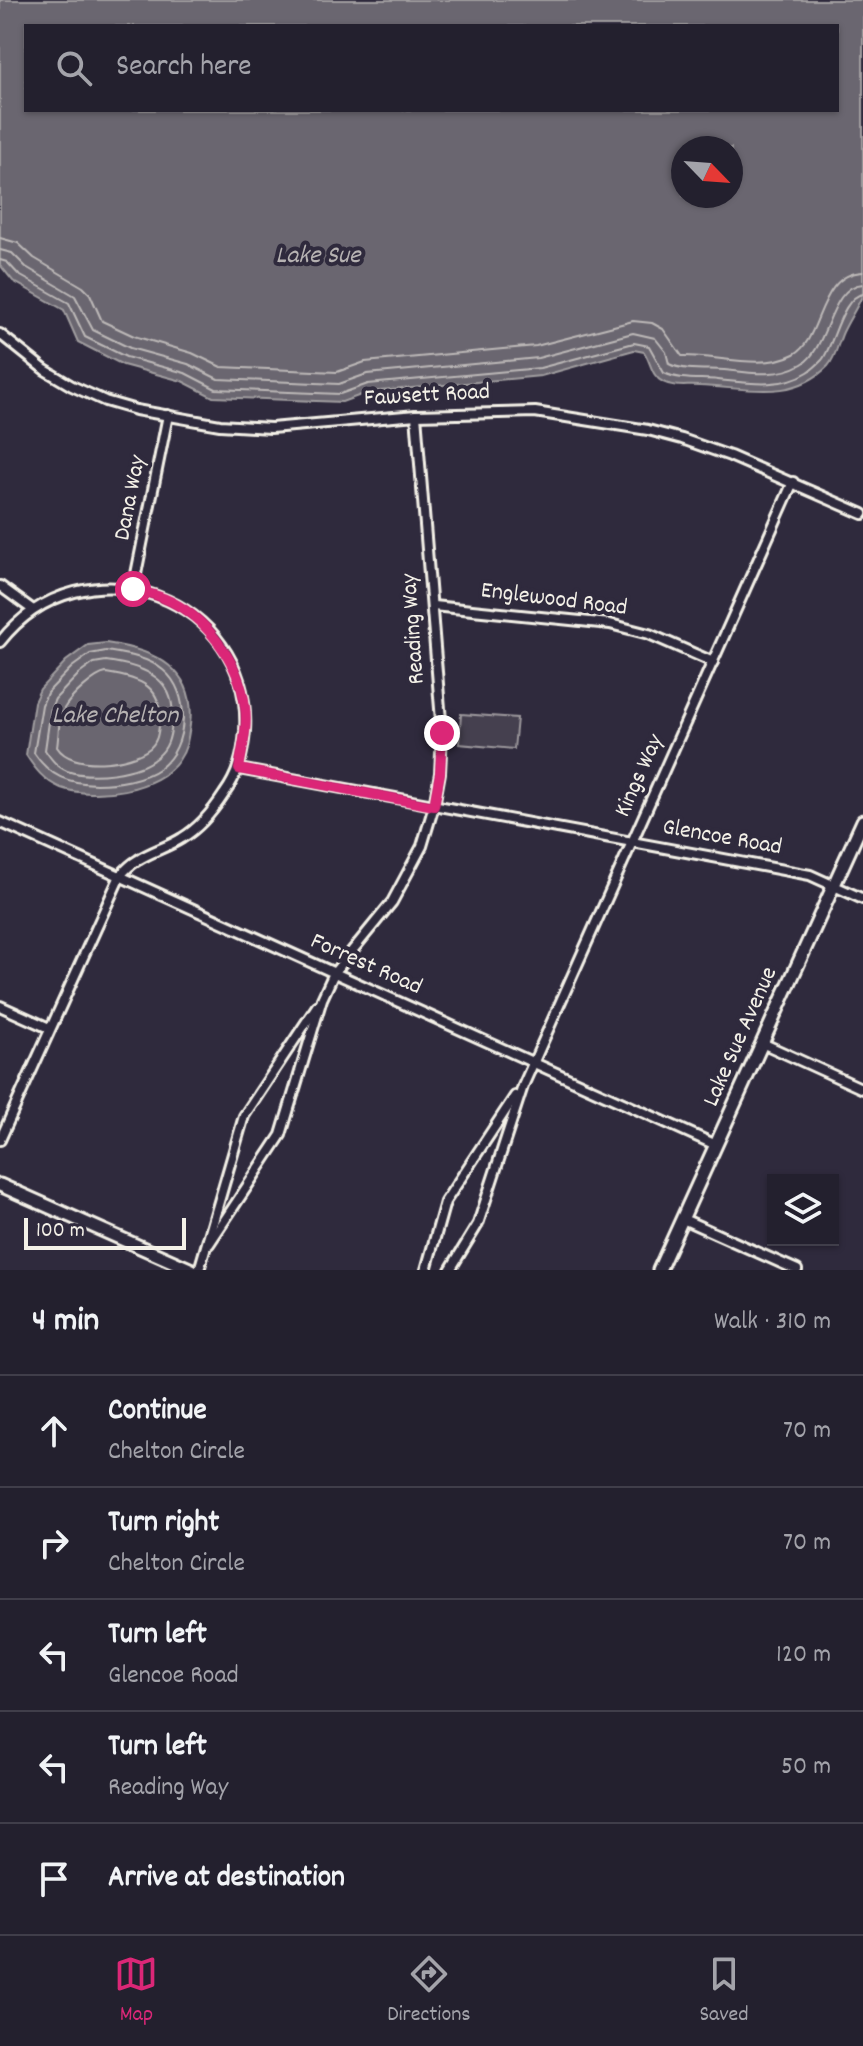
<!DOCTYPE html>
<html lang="en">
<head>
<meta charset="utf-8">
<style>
  body { margin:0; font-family:Dekko,sans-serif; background:#2b2836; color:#f1f3f6 }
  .controls { position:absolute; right:24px; bottom:24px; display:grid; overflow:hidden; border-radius:0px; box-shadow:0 2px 6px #0004 }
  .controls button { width:72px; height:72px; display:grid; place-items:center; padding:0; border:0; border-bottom:2px solid #403e4a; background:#23202e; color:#f1f3f6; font:40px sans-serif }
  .compass { position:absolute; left:671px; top:136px; width:72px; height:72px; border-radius:50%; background:#23202e; box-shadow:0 2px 6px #0004; rotate:115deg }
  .scale { position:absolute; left:24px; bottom:20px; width:162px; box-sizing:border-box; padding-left:8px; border:4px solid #f4f1e8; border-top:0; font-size:22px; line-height:28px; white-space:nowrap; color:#f4f1e8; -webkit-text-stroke:6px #2f2a3d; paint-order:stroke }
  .stop { position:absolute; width:24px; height:24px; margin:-18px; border:6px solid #db2777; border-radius:50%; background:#fff }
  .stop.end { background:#db2777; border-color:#fff; box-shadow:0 2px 8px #0008 }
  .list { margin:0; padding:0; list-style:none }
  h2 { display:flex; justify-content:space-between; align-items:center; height:104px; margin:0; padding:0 32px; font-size:34px }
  h2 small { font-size:26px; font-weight:400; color:#a3a3aa }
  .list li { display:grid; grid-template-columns:52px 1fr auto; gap:24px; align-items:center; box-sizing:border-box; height:112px; padding:0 32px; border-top:2px solid #403e4a }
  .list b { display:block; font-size:30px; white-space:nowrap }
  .list p { margin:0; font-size:26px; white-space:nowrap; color:#a3a3aa }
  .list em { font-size:26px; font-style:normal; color:#a3a3aa }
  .icon { flex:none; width:44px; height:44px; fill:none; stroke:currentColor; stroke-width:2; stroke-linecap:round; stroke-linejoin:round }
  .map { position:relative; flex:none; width:863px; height:1270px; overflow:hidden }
  .search { position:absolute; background:#23202e; box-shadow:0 2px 6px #0004; left:24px; right:24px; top:24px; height:88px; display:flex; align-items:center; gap:20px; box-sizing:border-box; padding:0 28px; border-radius:0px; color:#a3a3aa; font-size:30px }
  .sheet { height:664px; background:#23202e }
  nav { display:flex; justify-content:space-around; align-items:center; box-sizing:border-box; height:112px; border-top:2px solid #403e4a; background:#23202e; font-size:22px; color:#a3a3aa }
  nav a { display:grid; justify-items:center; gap:4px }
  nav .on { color:#db2777 }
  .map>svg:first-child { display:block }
  .green { fill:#454050; stroke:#9c989c; stroke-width:2 }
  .water { fill:#6a6670; stroke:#a19ea0; stroke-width:2; fill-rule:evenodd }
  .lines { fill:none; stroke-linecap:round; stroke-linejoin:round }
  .shore { stroke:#bdb9b8; stroke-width:2 }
  .minor-casing { stroke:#f4f1e8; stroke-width:14 }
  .tertiary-casing { stroke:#f4f1e8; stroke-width:17 }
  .minor { stroke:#2f2a3d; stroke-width:8 }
  .tertiary { stroke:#2f2a3d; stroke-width:11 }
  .route { stroke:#db2777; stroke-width:10 }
  .labels { text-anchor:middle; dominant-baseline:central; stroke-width:8; stroke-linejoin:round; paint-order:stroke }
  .street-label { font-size:24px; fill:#f4f1e8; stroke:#2f2a3d }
  .water-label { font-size:26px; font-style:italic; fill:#b6b2b2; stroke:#2f2a3d }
</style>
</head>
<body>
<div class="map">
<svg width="863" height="1270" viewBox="0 0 863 1270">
  <rect width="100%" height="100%" fill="#2f2a3d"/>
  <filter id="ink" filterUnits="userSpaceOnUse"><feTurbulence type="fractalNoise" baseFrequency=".0125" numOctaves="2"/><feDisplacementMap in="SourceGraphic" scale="16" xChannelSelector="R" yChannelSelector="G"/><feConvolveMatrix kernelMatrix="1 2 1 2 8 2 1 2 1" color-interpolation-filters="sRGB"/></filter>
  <g filter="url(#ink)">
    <polygon class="green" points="461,714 517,718 514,749 459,744"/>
    <g class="water">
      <path d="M 0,0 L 863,0 L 863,294 C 857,308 849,319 843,332 C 838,343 836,357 828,366 C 792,403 744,387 699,386 C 686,385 675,388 663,382 C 651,376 651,362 644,352 L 634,350 L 541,376 L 369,392 L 342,402 L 213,397 L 182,381 L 123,365 L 78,342 L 64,310 L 13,281 L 0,265 ZM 837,26 L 837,110 L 26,110 L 26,26 ZM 731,148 L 731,196 L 683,196 L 683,148 Z"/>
      <path d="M 106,643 C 154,650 197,668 190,725 C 188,738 187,749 179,760 C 159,791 94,800 61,788 C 44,781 35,769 26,755 L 34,702 L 40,689 L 66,661 L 88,645 Z"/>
    </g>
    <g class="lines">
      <g class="shore">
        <path d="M 0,238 L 18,243 L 34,258 L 83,287 L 90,294 L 102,321 L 134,336 L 192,353 L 221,367 L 337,372 L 365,362 L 536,346 L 633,321 L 652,323 L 663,329 L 682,356 C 717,355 761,371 794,354 C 823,339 817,274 863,272"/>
        <path d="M 0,250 L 12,253 L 26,267 L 75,296 L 93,330 L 130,348 L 188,364 L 218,379 L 339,384 L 367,374 L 538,358 L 633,333 L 655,338 L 666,352 L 669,364 C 683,371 707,369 724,370 C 750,373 778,378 802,364 C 829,348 829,286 863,284"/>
        <path d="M 0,260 L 7,262 L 19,275 L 69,303 L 85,337 L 126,357 L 185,373 L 216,389 L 340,394 L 368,384 L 540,368 L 634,343 L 649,346 L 664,373 C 681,381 700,378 718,380 C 748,383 781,389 808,372 C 813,369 819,363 822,360 C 834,345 842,296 863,294"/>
        <path d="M 106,651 C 125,654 148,657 163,670 C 191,692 189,747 160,768 C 143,780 117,784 96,784 C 68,783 50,777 34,753 L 42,705 L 47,693 L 72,667 L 90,654 Z"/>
        <path d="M 106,661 C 145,666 178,679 172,724 C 170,738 168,748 157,757 C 138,774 91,779 67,771 C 57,767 51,759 45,750 L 51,708 L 55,699 L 79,674 L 94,663 Z"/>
        <path d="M 106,673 C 140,678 165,686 159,726 C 158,734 157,742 150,748 C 130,764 72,771 57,747 C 59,736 58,716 65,707 C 72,696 94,675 106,673 Z"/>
      </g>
      <defs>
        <g id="minor">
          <polyline points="0,334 45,370 72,386 105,401 136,410 220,425 271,428 416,415 535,412 648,430 682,439 730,456 863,514"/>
          <polyline points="0,586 33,610"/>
          <polyline points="133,589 168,415"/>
          <polyline points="433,606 610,624 649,634 713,662"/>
          <path d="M 0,642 C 84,535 253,597 245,731 C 243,755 238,775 224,794 C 213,811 199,828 182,838 C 168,847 152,851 138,860 C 131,864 125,870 120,876 L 0,1140"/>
          <polyline points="239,769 810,875 863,899"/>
          <polyline points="0,822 716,1145"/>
          <polyline points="0,1006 49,1028"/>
          <polyline points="762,1043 863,1089"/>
          <polyline points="683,1219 797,1270"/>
          <polyline points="209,1244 281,1135 322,999 334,973 392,902 422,846 434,806 440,773 442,733 416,415"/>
          <polyline points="199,1270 244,1116 317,1006"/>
          <polyline points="426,1270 445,1202 515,1096"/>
          <polyline points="450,1270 478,1224 523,1086 793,482"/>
        </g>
        <g id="tertiary">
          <polyline points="0,1185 192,1270"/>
          <polyline points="659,1270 863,821"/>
        </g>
      </defs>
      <use href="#minor" class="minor-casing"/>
      <use href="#tertiary" class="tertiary-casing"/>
      <use href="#minor" class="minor"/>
      <use href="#tertiary" class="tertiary"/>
    </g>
  </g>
  <g class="lines" filter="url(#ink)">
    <path class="route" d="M 133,589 C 143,592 154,594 163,598 C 205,615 240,662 245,707 C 248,727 242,749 239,769 L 434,806 L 440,773 L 442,733"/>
  </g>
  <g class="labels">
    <g class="street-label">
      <text transform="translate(427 396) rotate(-3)">Fawsett Road</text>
      <text transform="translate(131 498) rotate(-79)">Dana Way</text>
      <text transform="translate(554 600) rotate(7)">Englewood Road</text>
      <text transform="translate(414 629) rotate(-94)">Reading Way</text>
      <text transform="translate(640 776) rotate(-66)">Kings Way</text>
      <text transform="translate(722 838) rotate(10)">Glencoe Road</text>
      <text transform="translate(366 965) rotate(24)">Forrest Road</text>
      <text transform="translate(741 1037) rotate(-66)">Lake Sue Avenue</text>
    </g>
    <g class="water-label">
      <text x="318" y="256">Lake Sue</text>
      <text x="115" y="716">Lake Chelton</text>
    </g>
  </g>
</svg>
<div class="controls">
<button><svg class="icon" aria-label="layers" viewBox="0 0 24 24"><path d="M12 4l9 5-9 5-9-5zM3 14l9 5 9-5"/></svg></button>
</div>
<svg class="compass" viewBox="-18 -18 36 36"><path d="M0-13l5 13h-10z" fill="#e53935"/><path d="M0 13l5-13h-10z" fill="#a3a3aa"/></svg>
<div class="scale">100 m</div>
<div class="stop" style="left:133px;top:589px"></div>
<div class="stop end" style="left:442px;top:733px"></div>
<div class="search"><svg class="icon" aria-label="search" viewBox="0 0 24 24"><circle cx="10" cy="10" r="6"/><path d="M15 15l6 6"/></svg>Search here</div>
</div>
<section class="sheet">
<h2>4 min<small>Walk · 310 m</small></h2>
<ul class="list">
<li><svg class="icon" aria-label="ahead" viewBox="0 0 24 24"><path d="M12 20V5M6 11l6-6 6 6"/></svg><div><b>Continue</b><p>Chelton Circle</p></div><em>70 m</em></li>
<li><svg class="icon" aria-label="right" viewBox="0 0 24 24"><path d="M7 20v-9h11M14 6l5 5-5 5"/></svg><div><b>Turn right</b><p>Chelton Circle</p></div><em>70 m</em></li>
<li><svg class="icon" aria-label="left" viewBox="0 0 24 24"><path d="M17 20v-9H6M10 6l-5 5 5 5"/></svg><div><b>Turn left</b><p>Glencoe Road</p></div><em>120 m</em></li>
<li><svg class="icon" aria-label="left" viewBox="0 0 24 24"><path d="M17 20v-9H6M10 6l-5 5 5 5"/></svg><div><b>Turn left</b><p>Reading Way</p></div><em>50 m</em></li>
<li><svg class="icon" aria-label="arrive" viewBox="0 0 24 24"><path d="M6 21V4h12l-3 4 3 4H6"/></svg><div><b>Arrive at destination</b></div></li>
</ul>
</section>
<nav>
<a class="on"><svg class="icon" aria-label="map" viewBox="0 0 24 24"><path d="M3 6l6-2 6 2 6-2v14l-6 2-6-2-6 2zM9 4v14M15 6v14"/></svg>Map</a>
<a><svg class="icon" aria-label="directions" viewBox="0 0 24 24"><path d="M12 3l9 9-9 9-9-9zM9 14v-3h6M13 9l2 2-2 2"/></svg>Directions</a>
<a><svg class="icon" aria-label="saved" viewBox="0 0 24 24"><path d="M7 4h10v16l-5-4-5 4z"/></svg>Saved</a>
</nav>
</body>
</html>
